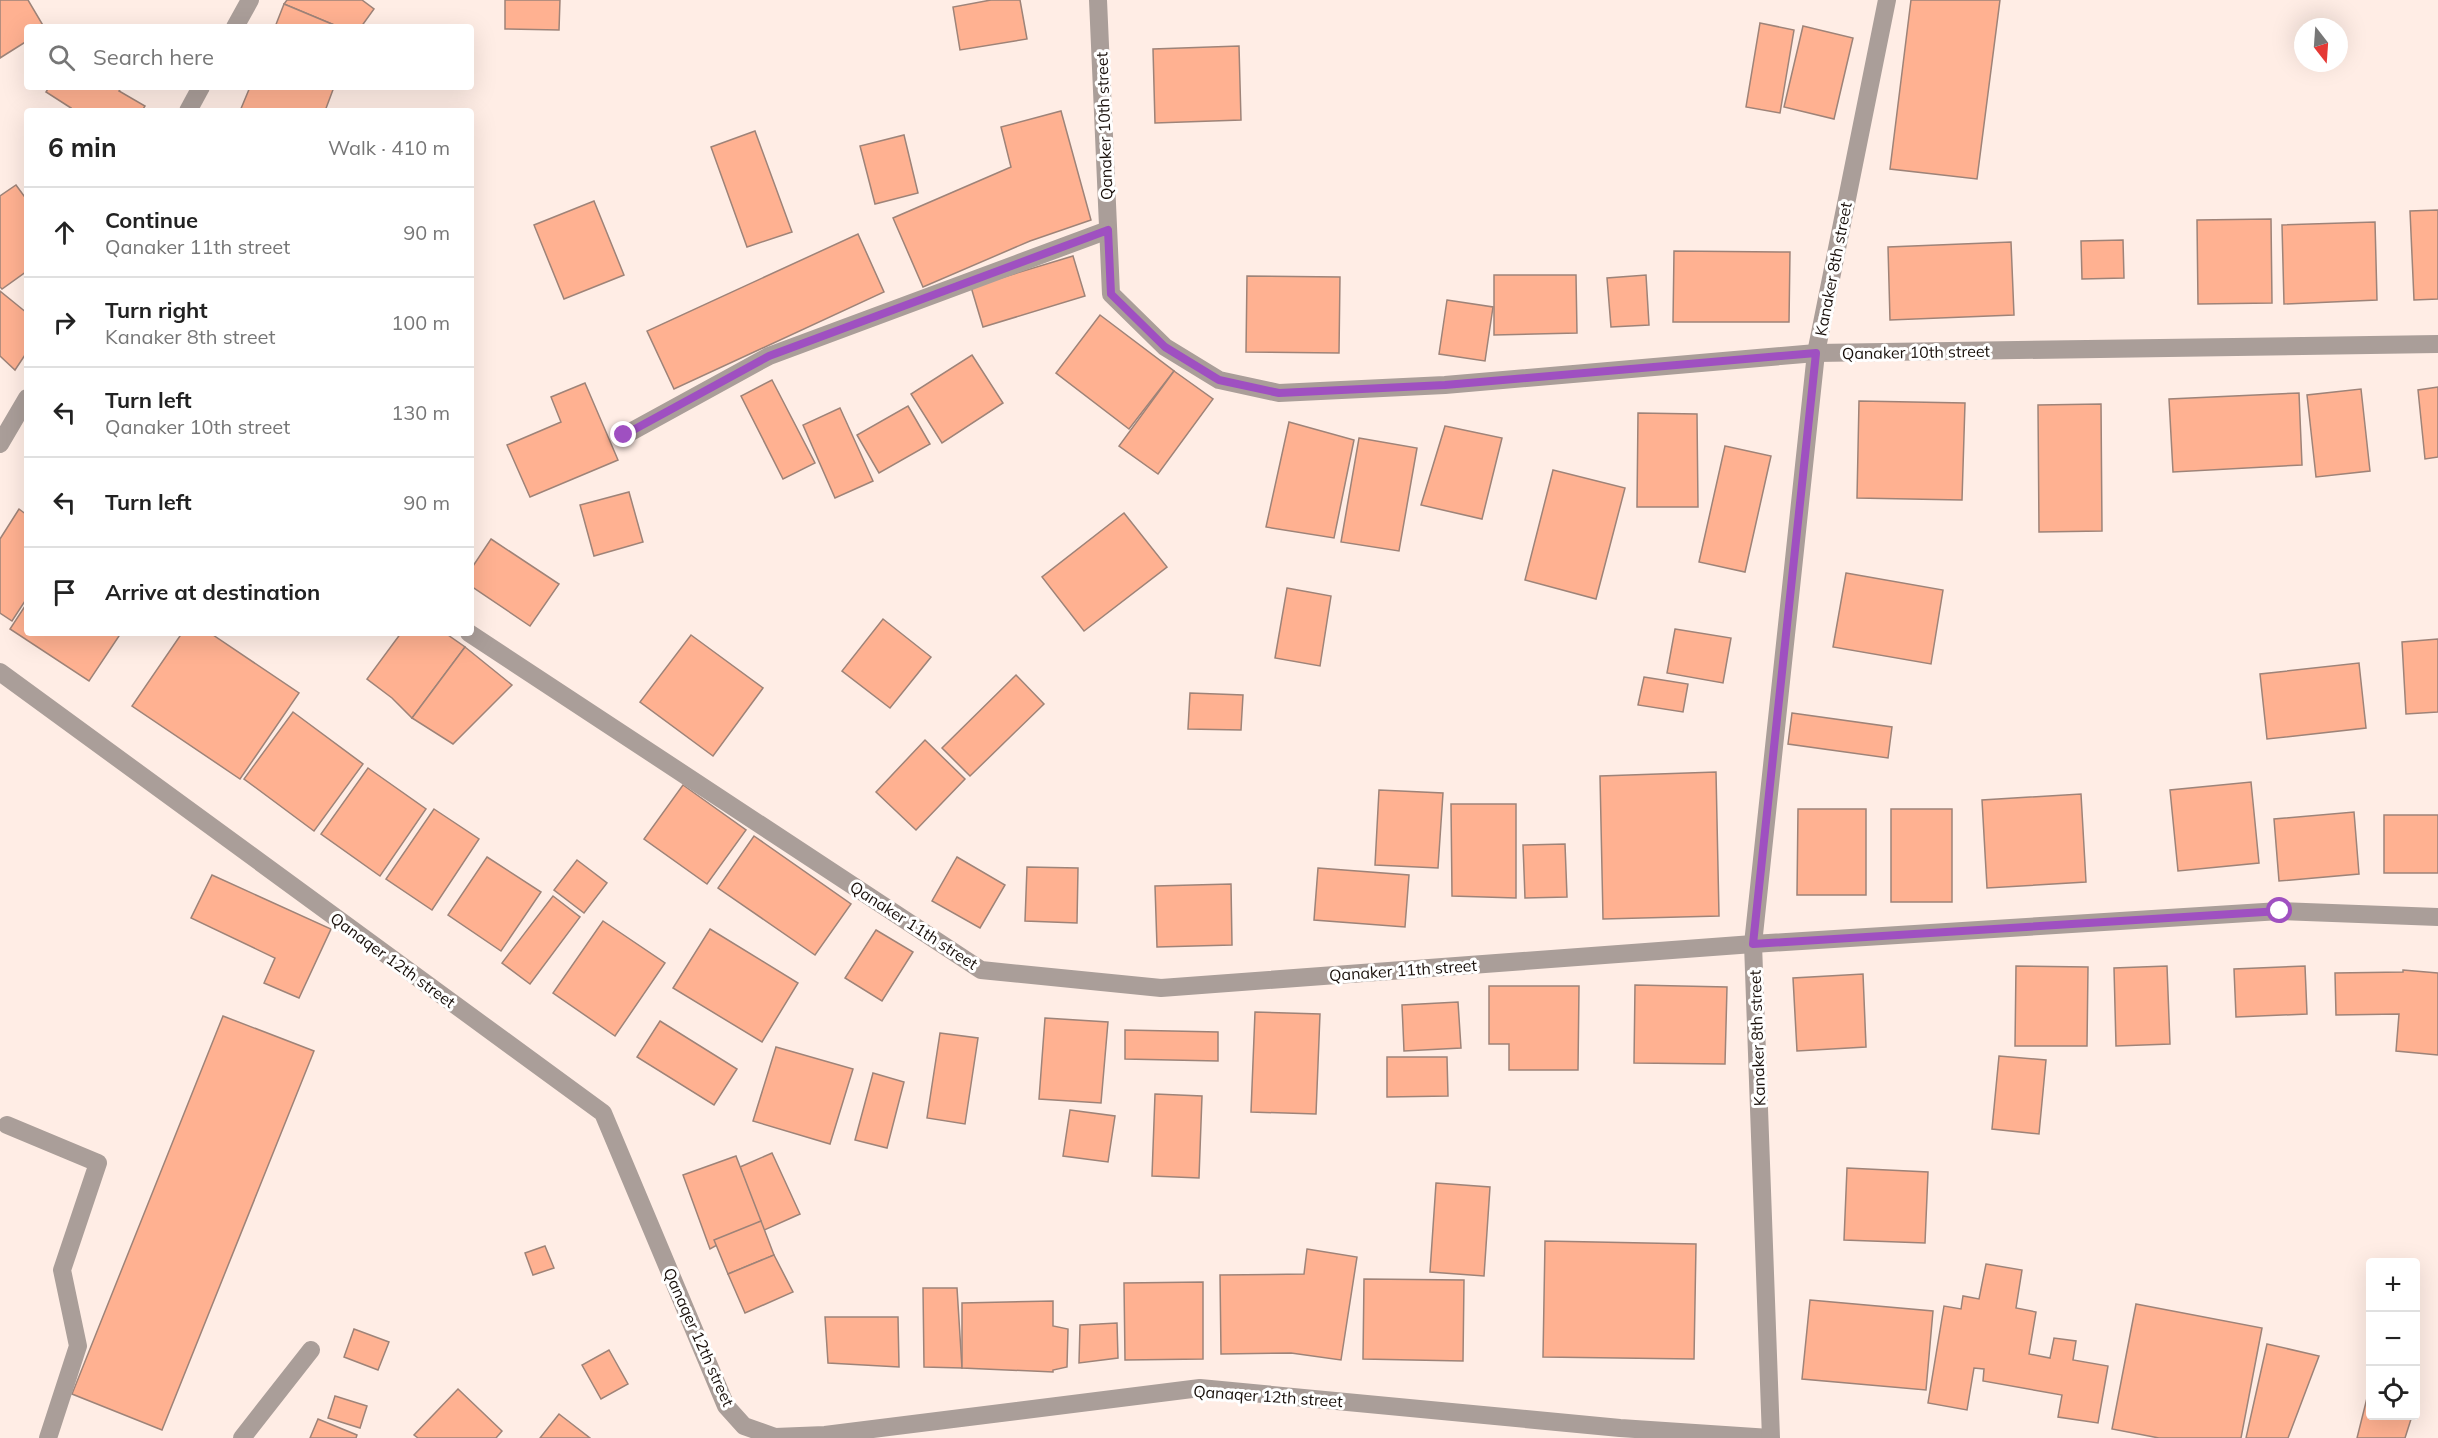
<!DOCTYPE html>
<html lang="en">
<head>
<meta charset="utf-8">
<style>
  body { margin:0; font-family:Mulish,sans-serif; background:#f6f6f6; color:#222 }
  .controls { position:absolute; right:18px; bottom:18px; display:grid; overflow:hidden; border-radius:6px; box-shadow:0 6px 24px #0002 }
  .controls button { width:54px; height:54px; display:grid; place-items:center; padding:0; border:0; border-bottom:2px solid #e0e0e0; background:#fff; color:#222; font:30px sans-serif }
  .compass { position:absolute; left:2294px; top:18px; width:54px; height:54px; border-radius:50%; background:#fff; box-shadow:0 6px 24px #0002; rotate:163deg }
  .stop { position:absolute; width:18px; height:18px; margin:-14px; border:4px solid #9f50c1; border-radius:50%; background:#fff }
  .stop.end { background:#9f50c1; border-color:#fff; box-shadow:0 2px 6px #0008 }
  .list { margin:0; padding:0; list-style:none }
  h2 { display:flex; justify-content:space-between; align-items:center; height:78px; margin:0; padding:0 24px; font-size:26px }
  h2 small { font-size:20px; font-weight:400; color:#767676 }
  .list li { display:grid; grid-template-columns:39px 1fr auto; gap:18px; align-items:center; box-sizing:border-box; height:90px; padding:0 24px; border-top:2px solid #e0e0e0 }
  .list b { display:block; font-size:22px; white-space:nowrap }
  .list p { margin:0; font-size:20px; white-space:nowrap; color:#767676 }
  .list em { font-size:20px; font-style:normal; color:#767676 }
  .icon { flex:none; width:33px; height:33px; fill:none; stroke:currentColor; stroke-width:2; stroke-linecap:round; stroke-linejoin:round }
  .map { position:relative; flex:none; width:2438px; height:1438px; overflow:hidden }
  .search { position:absolute; background:#fff; box-shadow:0 6px 24px #0002; left:24px; top:24px; width:450px; height:66px; display:flex; align-items:center; gap:15px; box-sizing:border-box; padding:0 21px; border-radius:6px; color:#767676; font-size:22px }
  .panel { position:absolute; background:#fff; box-shadow:0 6px 24px #0002; left:24px; top:108px; width:450px; height:528px; border-radius:6px }
  .map>svg:first-child { display:block }
  .building { fill:#ffb191; stroke:#9e8378; stroke-width:1.5 }
  .lines { fill:none; stroke-linecap:round; stroke-linejoin:round }
  .minor { stroke:#aa9e99; stroke-width:18 }
  .route { stroke:#9f50c1; stroke-width:8 }
  .labels { text-anchor:middle; dominant-baseline:central; stroke-width:6; stroke-linejoin:round; paint-order:stroke }
  .street-label { font-size:16px; fill:#180f0a; stroke:#fff }
</style>
</head>
<body>
<div class="map">
<svg width="2438" height="1438" viewBox="0 0 2438 1438">
  <rect width="100%" height="100%" fill="#ffede5"/>
  <g class="building">
    <polygon points="0,0 28,0 44,27 27,27 27,41 0,58"/>
    <polygon points="287,0 362,0 374,9 361,27 339,27 284,4"/>
    <polygon points="505,0 560,0 559,30 505,29"/>
    <polygon points="991,0 1020,0 1027,39 960,50 953,7"/>
    <polygon points="1911,0 2000,0 1977,179 1890,169"/>
    <polygon points="284,4 339,27 275,27"/>
    <polygon points="1760,23 1794,30 1780,113 1746,107"/>
    <polygon points="1803,26 1853,38 1834,119 1784,107"/>
    <polygon points="1239,46 1241,120 1155,123 1153,49"/>
    <polygon points="49,87 122,87 119,91 145,106 142,111 68,111 71,108 46,92"/>
    <polygon points="250,87 334,87 325,111 240,111"/>
    <polygon points="1061,111 1091,220 1030,241 923,287 893,218 1011,167 1001,127"/>
    <polygon points="755,131 792,232 747,247 711,147"/>
    <polygon points="904,135 918,193 875,204 860,146"/>
    <polygon points="16,185 27,200 27,271 2,289 0,287 0,196"/>
    <polygon points="594,201 624,275 564,299 534,225"/>
    <polygon points="2438,210 2438,299 2414,300 2410,211"/>
    <polygon points="2271,219 2272,303 2198,304 2197,220"/>
    <polygon points="2375,222 2377,300 2284,304 2282,225"/>
    <polygon points="858,234 884,292 674,389 647,331"/>
    <polygon points="2123,240 2124,278 2082,279 2081,241"/>
    <polygon points="2011,242 2014,315 1890,320 1888,247"/>
    <polygon points="1674,251 1790,252 1789,322 1673,322"/>
    <polygon points="1073,256 1085,296 983,327 971,287"/>
    <polygon points="1494,275 1576,275 1577,333 1494,335"/>
    <polygon points="1646,275 1649,325 1611,327 1607,278"/>
    <polygon points="1247,276 1340,277 1339,353 1246,352"/>
    <polygon points="0,291 27,313 27,352 15,370 0,356"/>
    <polygon points="1447,300 1493,307 1485,361 1439,354"/>
    <polygon points="1100,315 1174,371 1129,429 1056,373"/>
    <polygon points="972,355 1003,403 942,443 911,394"/>
    <polygon points="1174,371 1213,399 1158,474 1119,446"/>
    <polygon points="772,380 815,463 783,479 741,396"/>
    <polygon points="585,383 618,460 530,497 507,445 561,422 551,397"/>
    <polygon points="2438,387 2438,457 2425,459 2418,390"/>
    <polygon points="2361,389 2370,471 2316,477 2307,395"/>
    <polygon points="2299,393 2302,465 2173,472 2169,399"/>
    <polygon points="1859,401 1965,403 1962,500 1857,498"/>
    <polygon points="2101,404 2102,531 2039,532 2038,405"/>
    <polygon points="908,406 930,444 879,473 857,435"/>
    <polygon points="840,408 873,481 835,498 803,425"/>
    <polygon points="1638,413 1697,414 1698,507 1637,507"/>
    <polygon points="1289,422 1354,440 1334,538 1266,527"/>
    <polygon points="1445,426 1502,438 1482,519 1421,505"/>
    <polygon points="1359,438 1417,448 1399,551 1341,542"/>
    <polygon points="1725,446 1771,456 1745,572 1699,562"/>
    <polygon points="1553,470 1625,488 1596,599 1525,580"/>
    <polygon points="629,492 643,542 594,556 580,505"/>
    <polygon points="19,509 27,515 27,598 12,621 0,613 0,539"/>
    <polygon points="1124,513 1167,567 1084,631 1042,577"/>
    <polygon points="491,539 559,584 530,626 471,586 471,569"/>
    <polygon points="1846,573 1943,590 1931,664 1833,647"/>
    <polygon points="1287,588 1331,596 1320,666 1275,658"/>
    <polygon points="27,603 27,633 121,633 89,681 10,629"/>
    <polygon points="883,619 931,657 890,708 842,671"/>
    <polygon points="1675,629 1731,638 1723,683 1667,673"/>
    <polygon points="182,633 210,633 299,693 240,779 132,706"/>
    <polygon points="401,633 445,633 465,647 412,718 392,698 367,679"/>
    <polygon points="691,635 763,688 713,756 640,702"/>
    <polygon points="2438,639 2438,712 2406,714 2402,642"/>
    <polygon points="465,647 512,685 453,744 412,718"/>
    <polygon points="2359,663 2366,728 2267,739 2260,674"/>
    <polygon points="1016,675 1044,704 970,776 942,748"/>
    <polygon points="1644,677 1688,684 1683,712 1638,705"/>
    <polygon points="1190,693 1243,695 1241,730 1188,729"/>
    <polygon points="293,712 363,764 314,831 244,779"/>
    <polygon points="1792,713 1892,727 1888,758 1788,744"/>
    <polygon points="925,740 965,779 916,830 876,792"/>
    <polygon points="368,768 426,809 380,876 321,834"/>
    <polygon points="1716,772 1719,916 1603,919 1600,776"/>
    <polygon points="2251,782 2259,863 2178,871 2170,790"/>
    <polygon points="683,785 746,830 707,884 644,839"/>
    <polygon points="1379,790 1443,793 1438,868 1375,865"/>
    <polygon points="2081,794 2086,882 1987,888 1982,800"/>
    <polygon points="1451,804 1516,804 1516,898 1452,896"/>
    <polygon points="434,809 479,839 432,910 386,879"/>
    <polygon points="1798,809 1866,809 1866,895 1797,895"/>
    <rect x="1891" y="809" width="61" height="93"/>
    <polygon points="2354,812 2359,874 2279,881 2274,819"/>
    <rect x="2384" y="815" width="54" height="58"/>
    <polygon points="754,836 851,904 815,955 718,888"/>
    <polygon points="1565,844 1567,897 1525,898 1523,845"/>
    <polygon points="487,857 541,892 501,951 448,915"/>
    <polygon points="957,857 1005,885 980,928 932,901"/>
    <polygon points="577,860 607,883 584,913 554,890"/>
    <polygon points="1027,867 1078,868 1077,923 1025,921"/>
    <polygon points="1318,868 1409,875 1405,927 1314,920"/>
    <polygon points="212,875 331,929 299,998 264,983 275,958 191,918"/>
    <polygon points="1231,884 1232,945 1157,947 1155,886"/>
    <polygon points="553,896 580,917 530,984 502,963"/>
    <polygon points="603,921 665,963 615,1036 553,993"/>
    <polygon points="710,929 798,983 762,1042 673,988"/>
    <polygon points="876,930 913,952 882,1001 845,978"/>
    <polygon points="2016,966 2088,967 2087,1046 2015,1046"/>
    <polygon points="2167,966 2170,1044 2116,1046 2114,968"/>
    <polygon points="2305,966 2307,1014 2236,1017 2234,969"/>
    <polygon points="2403,970 2438,973 2438,1055 2396,1051 2399,1014 2336,1015 2335,973 2403,972"/>
    <polygon points="1863,974 1866,1047 1797,1051 1793,978"/>
    <polygon points="1635,985 1727,987 1725,1064 1634,1063"/>
    <polygon points="1489,986 1579,986 1578,1070 1509,1070 1509,1044 1489,1044"/>
    <polygon points="1458,1002 1461,1048 1404,1051 1402,1005"/>
    <polygon points="1255,1012 1320,1014 1316,1114 1251,1112"/>
    <polygon points="223,1016 314,1051 162,1430 72,1394"/>
    <polygon points="1045,1018 1108,1022 1101,1103 1039,1099"/>
    <polygon points="660,1021 737,1069 714,1105 637,1057"/>
    <polygon points="1125,1030 1218,1032 1218,1061 1125,1059"/>
    <polygon points="940,1033 978,1038 965,1124 927,1118"/>
    <polygon points="776,1047 853,1069 830,1144 753,1121"/>
    <polygon points="1999,1056 2046,1060 2039,1134 1992,1129"/>
    <polygon points="1387,1057 1447,1057 1448,1096 1387,1097"/>
    <polygon points="873,1073 904,1082 887,1148 855,1140"/>
    <polygon points="1155,1094 1202,1096 1199,1178 1152,1176"/>
    <polygon points="1070,1110 1115,1116 1108,1162 1063,1156"/>
    <polygon points="772,1153 800,1214 762,1231 740,1167"/>
    <polygon points="736,1156 761,1221 710,1249 683,1175"/>
    <polygon points="1847,1168 1928,1172 1925,1243 1844,1240"/>
    <polygon points="1436,1183 1490,1187 1484,1276 1430,1272"/>
    <polygon points="761,1221 774,1255 728,1274 714,1240"/>
    <polygon points="1545,1241 1696,1244 1694,1359 1543,1357"/>
    <polygon points="545,1246 554,1268 533,1275 525,1253"/>
    <polygon points="1307,1249 1357,1257 1341,1360 1291,1353 1221,1354 1220,1275 1304,1274"/>
    <polygon points="774,1255 793,1292 745,1313 728,1274"/>
    <polygon points="1986,1264 2022,1270 2016,1308 2036,1312 2029,1354 2050,1358 2054,1338 2076,1341 2073,1360 2108,1366 2098,1423 2058,1417 2062,1395 1983,1381 1984,1369 1974,1368 1967,1410 1928,1403 1944,1306 1961,1309 1963,1296 1979,1299"/>
    <polygon points="1364,1279 1464,1280 1463,1361 1363,1359"/>
    <polygon points="1203,1282 1203,1359 1125,1360 1124,1283"/>
    <polygon points="923,1288 957,1288 962,1368 924,1367"/>
    <polygon points="1810,1300 1933,1311 1926,1390 1802,1379"/>
    <polygon points="1053,1301 1053,1326 1068,1329 1067,1367 1053,1370 1053,1372 962,1368 962,1303"/>
    <polygon points="2136,1304 2262,1328 2241,1438 2159,1438 2112,1429"/>
    <polygon points="825,1317 898,1317 899,1367 828,1363"/>
    <polygon points="1117,1323 1118,1358 1079,1363 1080,1325"/>
    <polygon points="354,1329 389,1342 378,1370 344,1357"/>
    <polygon points="2267,1344 2319,1356 2288,1438 2246,1438"/>
    <polygon points="609,1350 628,1384 601,1399 582,1365"/>
    <polygon points="458,1389 502,1431 496,1438 418,1438 414,1435"/>
    <polygon points="335,1396 367,1406 360,1428 328,1418"/>
    <polygon points="2367,1398 2370,1398 2370,1416 2412,1416 2405,1438 2357,1438"/>
    <polygon points="559,1414 590,1438 540,1438"/>
    <polygon points="318,1419 357,1435 356,1438 310,1438"/>
  </g>
  <g class="lines">
    <g class="minor">
      <polyline points="1098,0 1111,294 1165,347 1219,380 1279,393 1445,385 1816,353 2438,344"/>
      <polyline points="235,27 250,0"/>
      <polyline points="188,111 201,87"/>
      <polyline points="625,435 769,356 1108,230"/>
      <polyline points="0,444 27,398"/>
      <polyline points="469,633 981,970 1161,988 1753,944 2280,911 2438,917"/>
      <polyline points="0,672 603,1113 726,1406 744,1426 775,1437 825,1435 1200,1388 1620,1428 1770,1438"/>
      <polyline points="7,1125 98,1163 62,1270 78,1346 48,1438"/>
      <polyline points="242,1438 311,1350"/>
      <polyline points="1771,1438 1753,944 1816,353 1887,0"/>
    </g>
  </g>
  <g class="lines">
    <polyline class="route" points="624,435 769,356 1108,230 1111,294 1165,347 1219,380 1279,393 1445,385 1816,353 1753,944 2280,911"/>
  </g>
  <g class="labels">
    <g class="street-label">
      <text transform="translate(1104 126) rotate(-92)">Qanaker 10th street</text>
      <text transform="translate(1833 269) rotate(-79)">Kanaker 8th street</text>
      <text transform="translate(1916 352) rotate(-1)">Qanaker 10th street</text>
      <text transform="translate(914 925) rotate(33)">Qanaker 11th street</text>
      <text transform="translate(393 960) rotate(36)">Qanaqer 12th street</text>
      <text transform="translate(1403 970) rotate(-4)">Qanaker 11th street</text>
      <text transform="translate(1757 1038) rotate(-92)">Kanaker 8th street</text>
      <text transform="translate(699 1337) rotate(66)">Qanaqer 12th street</text>
      <text transform="translate(1268 1396) rotate(4)">Qanaqer 12th street</text>
    </g>
  </g>
</svg>
<div class="controls">
<button>+</button>
<button>−</button>
<button><svg class="icon" aria-label="locate" viewBox="0 0 24 24"><circle cx="12" cy="12" r="6"/><path d="M12 2v4M12 18v4M2 12h4M18 12h4"/></svg></button>
</div>
<svg class="compass" viewBox="-18 -18 36 36"><path d="M0-13l5 13h-10z" fill="#e53935"/><path d="M0 13l5-13h-10z" fill="#767676"/></svg>
<div class="stop" style="left:2280px;top:911px"></div>
<div class="stop end" style="left:624px;top:435px"></div>
<div class="search"><svg class="icon" aria-label="search" viewBox="0 0 24 24"><circle cx="10" cy="10" r="6"/><path d="M15 15l6 6"/></svg>Search here</div>
<section class="panel">
<h2>6 min<small>Walk · 410 m</small></h2>
<ul class="list">
<li><svg class="icon" aria-label="ahead" viewBox="0 0 24 24"><path d="M12 20V5M6 11l6-6 6 6"/></svg><div><b>Continue</b><p>Qanaker 11th street</p></div><em>90 m</em></li>
<li><svg class="icon" aria-label="right" viewBox="0 0 24 24"><path d="M7 20v-9h11M14 6l5 5-5 5"/></svg><div><b>Turn right</b><p>Kanaker 8th street</p></div><em>100 m</em></li>
<li><svg class="icon" aria-label="left" viewBox="0 0 24 24"><path d="M17 20v-9H6M10 6l-5 5 5 5"/></svg><div><b>Turn left</b><p>Qanaker 10th street</p></div><em>130 m</em></li>
<li><svg class="icon" aria-label="left" viewBox="0 0 24 24"><path d="M17 20v-9H6M10 6l-5 5 5 5"/></svg><div><b>Turn left</b></div><em>90 m</em></li>
<li><svg class="icon" aria-label="arrive" viewBox="0 0 24 24"><path d="M6 21V4h12l-3 4 3 4H6"/></svg><div><b>Arrive at destination</b></div></li>
</ul>
</section>
</div>
</body>
</html>
